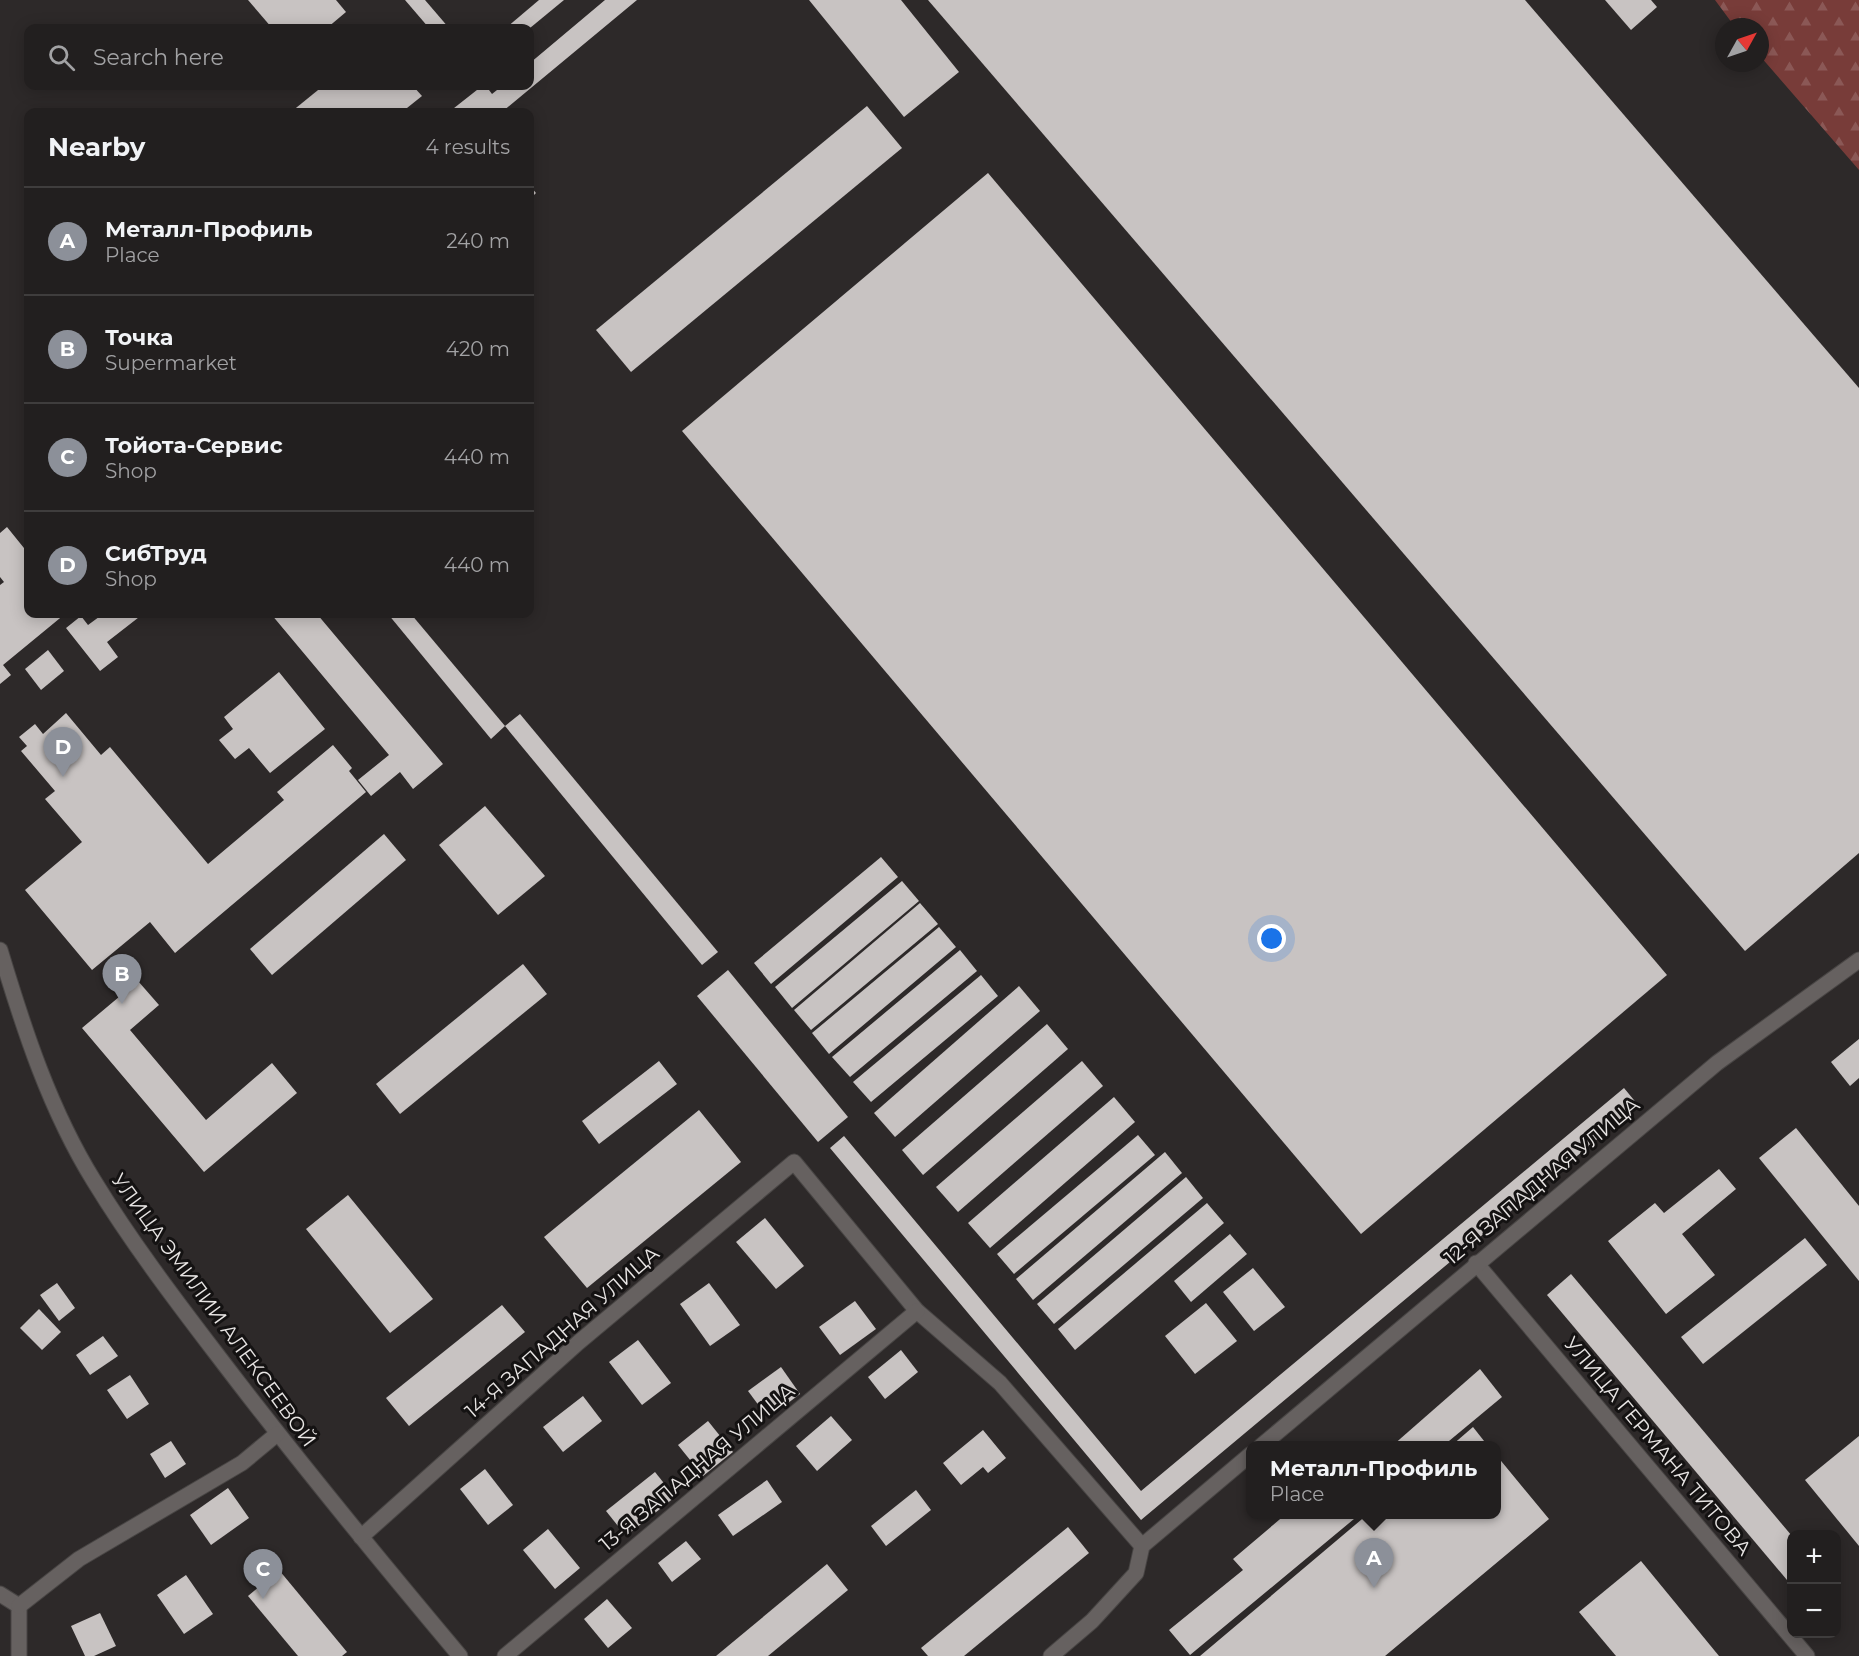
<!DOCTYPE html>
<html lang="en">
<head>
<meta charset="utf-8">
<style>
  body { margin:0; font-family:Montserrat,sans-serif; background:#2a2728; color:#f1f3f6 }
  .controls { position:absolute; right:18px; bottom:18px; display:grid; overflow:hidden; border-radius:12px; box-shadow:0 3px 15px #0003 }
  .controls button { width:54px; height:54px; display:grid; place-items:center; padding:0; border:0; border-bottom:2px solid #3f3d3d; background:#221f1f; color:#f1f3f6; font:30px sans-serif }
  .compass { position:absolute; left:1715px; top:18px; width:54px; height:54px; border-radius:50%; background:#221f1f; box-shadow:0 3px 15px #0003; rotate:50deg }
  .you { position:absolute; left:1272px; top:939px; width:21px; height:21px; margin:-15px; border:4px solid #fff; border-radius:50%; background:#1a73e8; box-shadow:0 0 0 9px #1a73e833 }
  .badge { display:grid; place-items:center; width:39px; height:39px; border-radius:50%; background:#8c9099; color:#fff; font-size:20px; font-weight:700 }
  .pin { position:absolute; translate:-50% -50px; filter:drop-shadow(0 2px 3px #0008) }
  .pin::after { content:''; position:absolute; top:32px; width:21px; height:18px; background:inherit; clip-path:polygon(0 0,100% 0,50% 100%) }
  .popup { position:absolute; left:1246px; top:1441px; width:255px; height:78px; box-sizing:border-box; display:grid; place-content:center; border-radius:12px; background:#221f1f; filter:drop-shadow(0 2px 4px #0005); font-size:20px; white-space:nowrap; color:#a2a2a4 }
  .popup b { font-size:22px; color:#f1f3f6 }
  .popup::after { content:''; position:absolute; left:50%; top:100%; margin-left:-12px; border:12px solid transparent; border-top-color:#221f1f }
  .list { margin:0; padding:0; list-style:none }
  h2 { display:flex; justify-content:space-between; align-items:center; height:78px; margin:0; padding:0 24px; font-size:26px }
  h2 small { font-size:20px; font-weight:400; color:#a2a2a4 }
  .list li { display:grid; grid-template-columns:39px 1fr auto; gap:18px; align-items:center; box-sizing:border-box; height:108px; padding:0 24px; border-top:2px solid #3f3d3d }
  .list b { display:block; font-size:22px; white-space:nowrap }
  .list p { margin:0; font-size:20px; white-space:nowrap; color:#a2a2a4 }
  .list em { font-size:20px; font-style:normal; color:#a2a2a4 }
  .icon { flex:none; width:33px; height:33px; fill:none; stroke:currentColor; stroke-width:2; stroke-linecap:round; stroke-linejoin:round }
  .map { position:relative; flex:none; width:1859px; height:1656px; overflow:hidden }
  .search { position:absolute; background:#221f1f; box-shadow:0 3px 15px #0003; left:24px; top:24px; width:510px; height:66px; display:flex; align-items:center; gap:15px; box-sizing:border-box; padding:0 21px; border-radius:12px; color:#a2a2a4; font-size:22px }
  .panel { position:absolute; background:#221f1f; box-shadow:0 3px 15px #0003; left:24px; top:108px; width:510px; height:510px; border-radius:12px }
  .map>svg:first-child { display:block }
  .forest { fill:url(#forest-firs) }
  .building { fill:#c8c3c2 }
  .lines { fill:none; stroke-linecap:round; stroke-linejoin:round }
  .minor-casing { stroke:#484544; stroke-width:17 }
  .minor { stroke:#666160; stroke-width:15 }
  .labels { text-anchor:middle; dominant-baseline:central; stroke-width:6; stroke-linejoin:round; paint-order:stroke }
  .street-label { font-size:20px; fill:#e8e5e4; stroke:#141212 }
</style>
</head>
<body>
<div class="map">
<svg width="1859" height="1656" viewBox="0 0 1859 1656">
  <defs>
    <pattern id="forest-firs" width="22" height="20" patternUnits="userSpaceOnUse" patternTransform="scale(1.5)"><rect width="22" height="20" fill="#783c39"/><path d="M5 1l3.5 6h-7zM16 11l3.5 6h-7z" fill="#8b5856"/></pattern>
  </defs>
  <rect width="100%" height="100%" fill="#2d2929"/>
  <polygon class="forest" points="1715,0 1859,0 1859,170 1760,56 1760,27 1735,27"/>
  <g class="building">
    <polygon points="248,0 336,0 346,12 327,28 272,28"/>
    <polygon points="405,0 425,0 449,28 429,28"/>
    <polygon points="539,0 564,0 530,28 506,28"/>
    <polygon points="605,0 637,0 502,112 489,112 486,109 482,112 449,112 482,86 486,86 492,94 502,86 530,86 530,63"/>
    <polygon points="809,0 901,0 959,72 904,117"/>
    <polygon points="928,0 1525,0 1859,388 1859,853 1745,951"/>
    <polygon points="1605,0 1651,0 1657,7 1631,30"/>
    <polygon points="323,86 413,86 422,96 402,112 291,112"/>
    <polygon points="867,106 902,148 631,372 596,330"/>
    <polygon points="988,173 1667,975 1361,1234 682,431"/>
    <polygon points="530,186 536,193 530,199"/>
    <polygon points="7,527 28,553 28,614 65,614 3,665 11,675 0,684 0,585 4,582 0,577 0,533"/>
    <polygon points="103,614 143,614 107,642 118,657 100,671 66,628 81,616 88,625"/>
    <polygon points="271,614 317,614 443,764 413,789 400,772 371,796 358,780 389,755"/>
    <polygon points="388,614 411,614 505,726 491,739"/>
    <polygon points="48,650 64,671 41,690 25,669"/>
    <polygon points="279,672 325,729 270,773 249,748 235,759 219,740 233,729 224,717"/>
    <polygon points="66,713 101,755 110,747 208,864 284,800 277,792 333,745 352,768 349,771 366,792 175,953 150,922 92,970 25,890 82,842 45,799 55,791 21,751 27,746 19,737 35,724 43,734"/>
    <polygon points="520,714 718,952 702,965 505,726"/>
    <polygon points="485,806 545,876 498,915 439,845"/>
    <polygon points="384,834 406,860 272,975 250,949"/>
    <polygon points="881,857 898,877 771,984 754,963"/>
    <polygon points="902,881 919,901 792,1008 775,987"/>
    <polygon points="920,903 938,924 811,1030 794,1010"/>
    <polygon points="939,927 956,947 829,1054 812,1033"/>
    <polygon points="960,950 977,971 850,1077 832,1057"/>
    <polygon points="523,964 547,994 400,1114 376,1084"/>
    <polygon points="728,970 848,1117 818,1142 697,996"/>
    <polygon points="981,975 998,996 871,1102 853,1082"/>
    <polygon points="138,981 159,1005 130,1030 206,1120 272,1063 297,1093 204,1172 82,1028"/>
    <polygon points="1019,986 1040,1011 895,1137 874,1113"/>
    <polygon points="1047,1024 1068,1049 923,1175 902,1150"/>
    <polygon points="1859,1039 1859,1078 1850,1086 1831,1062"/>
    <polygon points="659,1061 677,1084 599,1144 582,1121"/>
    <polygon points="1082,1061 1103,1086 958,1212 936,1187"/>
    <polygon points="1624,1088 1638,1105 1141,1520 830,1148 844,1136 1141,1491"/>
    <polygon points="1114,1097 1135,1122 990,1248 968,1223"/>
    <polygon points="699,1110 741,1162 587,1288 544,1237"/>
    <polygon points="1796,1128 1859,1206 1859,1281 1759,1158"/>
    <polygon points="1138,1135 1155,1155 1014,1274 997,1254"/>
    <polygon points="1165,1152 1182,1173 1033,1300 1016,1279"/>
    <polygon points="1719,1169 1736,1189 1682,1234 1715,1275 1666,1314 1608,1241 1655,1203 1664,1213"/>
    <polygon points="1186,1177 1203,1198 1054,1324 1037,1304"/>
    <polygon points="348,1195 433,1299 390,1333 306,1229"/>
    <polygon points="1207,1203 1224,1223 1075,1350 1058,1329"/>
    <polygon points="765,1218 804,1266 776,1289 736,1242"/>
    <polygon points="1230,1234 1247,1254 1191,1302 1174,1281"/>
    <polygon points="1805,1238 1827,1265 1703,1364 1681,1337"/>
    <polygon points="1253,1268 1285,1307 1254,1331 1223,1292"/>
    <polygon points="1571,1274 1792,1536 1792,1586 1547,1295"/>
    <polygon points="57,1283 75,1308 59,1321 40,1295"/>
    <polygon points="709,1283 740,1325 710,1346 680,1304"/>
    <polygon points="855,1301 876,1329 840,1355 819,1327"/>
    <polygon points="1206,1303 1237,1341 1195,1374 1165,1336"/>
    <polygon points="502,1305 525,1332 409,1426 386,1398"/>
    <polygon points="39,1309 61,1332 42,1350 20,1328"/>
    <polygon points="103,1336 118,1356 90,1375 76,1355"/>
    <polygon points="638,1340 671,1383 642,1405 609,1362"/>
    <polygon points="901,1350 918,1372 885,1399 868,1377"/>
    <polygon points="781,1367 800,1394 768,1418 748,1391"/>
    <polygon points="1480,1369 1502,1397 1443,1446 1392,1446"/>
    <polygon points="130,1375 149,1404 127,1419 107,1390"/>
    <polygon points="583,1396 602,1421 563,1452 543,1427"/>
    <polygon points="831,1416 852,1440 817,1471 796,1446"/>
    <polygon points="708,1421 733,1452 703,1476 678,1445"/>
    <polygon points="1473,1427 1488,1446 1451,1446"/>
    <polygon points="983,1430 1006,1458 988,1473 983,1467 961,1485 943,1463"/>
    <polygon points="1859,1436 1859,1546 1805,1480"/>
    <polygon points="171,1441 186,1464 165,1478 150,1454"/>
    <polygon points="1497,1456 1549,1519 1385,1656 1200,1656 1368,1514 1497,1514"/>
    <polygon points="485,1469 513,1505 488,1525 460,1489"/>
    <polygon points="655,1472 675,1497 626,1536 606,1511"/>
    <polygon points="767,1480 782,1502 733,1536 718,1515"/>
    <polygon points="228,1488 249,1518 211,1545 190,1515"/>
    <polygon points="916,1490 931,1510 886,1546 871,1526"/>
    <polygon points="1286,1514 1360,1514 1190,1655 1169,1630 1243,1570 1233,1559"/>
    <polygon points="1068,1527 1089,1553 964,1656 928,1656 921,1648"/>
    <polygon points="548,1529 580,1568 555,1589 523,1550"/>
    <polygon points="686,1541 701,1559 672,1582 658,1563"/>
    <polygon points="1641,1561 1719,1656 1616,1656 1579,1612"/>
    <polygon points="827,1564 848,1590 768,1656 716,1656"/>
    <polygon points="279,1570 347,1652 342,1656 298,1656 248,1596"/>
    <polygon points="186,1575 213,1614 184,1634 157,1595"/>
    <polygon points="607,1599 632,1628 608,1648 584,1619"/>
    <polygon points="100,1613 116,1646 94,1656 85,1656 71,1626"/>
  </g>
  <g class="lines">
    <defs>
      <g id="minor">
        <path d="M 0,950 C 24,1030 50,1110 94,1181 C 130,1240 173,1297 215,1352 C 294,1456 376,1556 460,1656"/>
        <polyline points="1476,1263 1807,1656"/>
        <polyline points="1261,1446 1717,1063 1859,960"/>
        <polyline points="361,1537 579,1342 794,1162 917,1311 1000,1383 1142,1546"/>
        <polyline points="0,1594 19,1606 19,1656"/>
        <polyline points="19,1606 79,1559 242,1463 277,1434"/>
        <polyline points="505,1656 917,1311"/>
        <polyline points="1051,1656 1092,1621 1136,1573 1142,1546 1251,1454"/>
      </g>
    </defs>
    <use href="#minor" class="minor-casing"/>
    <use href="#minor" class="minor"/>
  </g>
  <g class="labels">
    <g class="street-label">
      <text transform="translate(1542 1181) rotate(-40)">12-Я ЗАПАДНАЯ УЛИЦА</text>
      <text transform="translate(214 1310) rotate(54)">УЛИЦА ЭМИЛИИ АЛЕКСЕЕВОЙ</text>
      <text transform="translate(562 1332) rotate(-41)">14-Я ЗАПАДНАЯ УЛИЦА</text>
      <text transform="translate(1658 1446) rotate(50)">УЛИЦА ГЕРМАНА ТИТОВА</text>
      <text transform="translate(697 1467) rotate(-40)">13-Я ЗАПАДНАЯ УЛИЦА</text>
    </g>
  </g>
</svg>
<div class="controls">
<button>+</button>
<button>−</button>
</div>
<svg class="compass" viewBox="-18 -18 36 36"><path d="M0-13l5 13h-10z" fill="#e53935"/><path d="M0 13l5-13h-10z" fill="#a2a2a4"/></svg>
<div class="you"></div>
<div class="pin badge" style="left:1374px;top:1588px">A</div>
<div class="popup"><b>Металл-Профиль</b>Place</div>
<div class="pin badge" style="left:122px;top:1004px">B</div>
<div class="pin badge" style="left:263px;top:1599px">C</div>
<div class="pin badge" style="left:63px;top:777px">D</div>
<div class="search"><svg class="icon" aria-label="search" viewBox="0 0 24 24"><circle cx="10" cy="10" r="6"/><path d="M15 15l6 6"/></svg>Search here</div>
<section class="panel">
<h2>Nearby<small>4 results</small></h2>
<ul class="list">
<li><span class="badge">A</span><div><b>Металл-Профиль</b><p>Place</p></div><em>240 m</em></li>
<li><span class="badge">B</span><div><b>Точка</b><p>Supermarket</p></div><em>420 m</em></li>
<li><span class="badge">C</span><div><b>Тойота-Сервис</b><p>Shop</p></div><em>440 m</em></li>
<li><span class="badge">D</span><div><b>СибТруд</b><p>Shop</p></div><em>440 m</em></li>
</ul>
</section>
</div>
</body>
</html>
